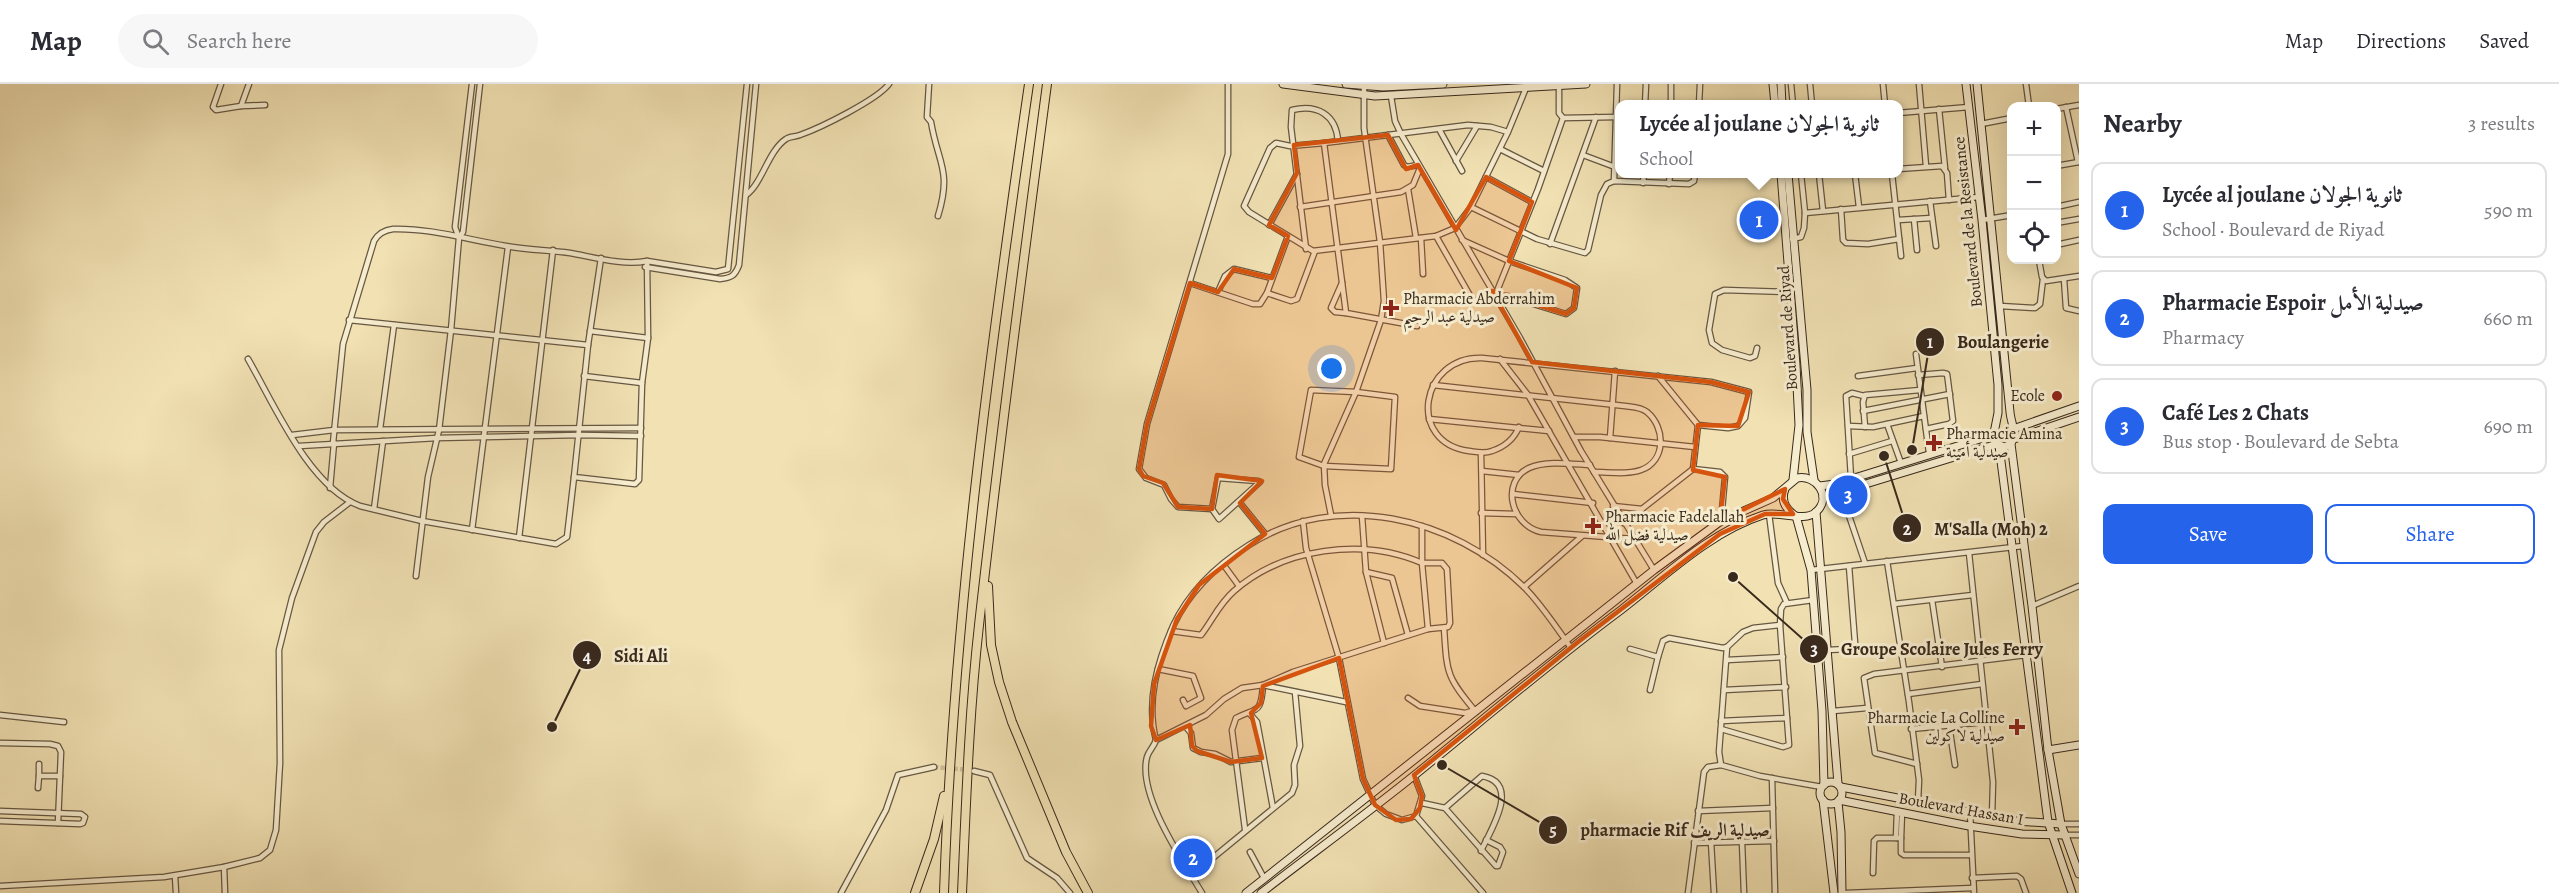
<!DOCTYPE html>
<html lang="en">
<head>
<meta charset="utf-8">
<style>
  body { margin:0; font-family:Alegreya,Amiri,serif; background:#f7f7f7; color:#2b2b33 }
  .controls { position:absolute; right:18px; top:18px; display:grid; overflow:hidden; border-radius:12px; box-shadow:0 6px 24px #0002 }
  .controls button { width:54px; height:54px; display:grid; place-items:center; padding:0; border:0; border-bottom:2px solid #e1e1e2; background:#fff; color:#2b2b33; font:30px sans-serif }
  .you { position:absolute; left:1332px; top:285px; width:21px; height:21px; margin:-15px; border:4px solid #fff; border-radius:50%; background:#1a73e8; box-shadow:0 0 0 9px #1a73e833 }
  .badge { display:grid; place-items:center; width:39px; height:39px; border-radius:50%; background:#2563eb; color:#fff; font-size:20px; font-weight:700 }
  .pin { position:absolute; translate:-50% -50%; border:3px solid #fff; box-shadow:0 2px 6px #0006 }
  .popup { position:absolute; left:1615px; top:16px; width:288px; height:78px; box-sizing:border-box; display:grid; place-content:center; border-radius:12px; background:#fff; filter:drop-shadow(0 2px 4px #0005); font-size:20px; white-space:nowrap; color:#7c7c81 }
  .popup b { font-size:22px; color:#2b2b33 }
  .popup::after { content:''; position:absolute; left:50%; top:100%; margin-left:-12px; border:12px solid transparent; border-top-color:#fff }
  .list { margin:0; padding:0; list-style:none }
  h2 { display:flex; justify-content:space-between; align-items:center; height:78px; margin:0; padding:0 24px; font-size:26px }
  h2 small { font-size:20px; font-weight:400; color:#7c7c81 }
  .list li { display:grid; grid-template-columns:39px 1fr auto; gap:18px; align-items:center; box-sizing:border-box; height:96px; margin:0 12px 12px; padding:0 12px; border:2px solid #e1e1e2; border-radius:12px }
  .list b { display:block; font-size:22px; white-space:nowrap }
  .list p { margin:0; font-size:20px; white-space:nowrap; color:#7c7c81 }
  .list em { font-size:20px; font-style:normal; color:#7c7c81 }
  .actions { display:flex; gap:12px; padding:18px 24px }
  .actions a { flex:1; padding:14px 0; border:2px solid #2563eb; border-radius:12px; text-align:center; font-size:21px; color:#2563eb }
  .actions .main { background:#2563eb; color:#fff }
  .icon { flex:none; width:33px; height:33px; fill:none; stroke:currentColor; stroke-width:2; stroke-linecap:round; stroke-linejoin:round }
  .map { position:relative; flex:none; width:2079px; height:809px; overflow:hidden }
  header { display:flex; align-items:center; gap:36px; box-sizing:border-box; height:84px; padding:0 30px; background:#fff; border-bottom:2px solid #e1e1e2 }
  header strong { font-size:28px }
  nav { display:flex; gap:33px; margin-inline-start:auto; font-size:21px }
  .search { width:420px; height:54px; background:#f7f7f7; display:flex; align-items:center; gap:15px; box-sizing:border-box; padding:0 21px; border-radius:33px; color:#7c7c81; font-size:22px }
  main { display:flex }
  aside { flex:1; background:#fff }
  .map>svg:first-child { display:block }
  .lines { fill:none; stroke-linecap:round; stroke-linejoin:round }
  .street-tunnel { stroke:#ccbc95; stroke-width:4.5; stroke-dasharray:4.5 2; stroke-linecap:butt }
  .street-casing { stroke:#665742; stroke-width:7 }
  .secondary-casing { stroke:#38291d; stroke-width:9 }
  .highway-casing { stroke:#38291d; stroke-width:10 }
  .street { stroke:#f6ecce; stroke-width:4.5 }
  .secondary { stroke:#f6ecce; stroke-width:7 }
  .highway { stroke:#f1e1b3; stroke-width:8 }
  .marked { fill:#d6540e; fill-opacity:0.2; stroke:#d6540e; stroke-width:4.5; stroke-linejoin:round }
  .poi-dot { fill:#8f2418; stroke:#f6ecce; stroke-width:2 }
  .labels { text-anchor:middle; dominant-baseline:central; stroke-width:6; stroke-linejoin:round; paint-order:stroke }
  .street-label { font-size:16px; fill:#38291d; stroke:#f6ecce }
  .poi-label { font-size:16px; fill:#38291d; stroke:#f6ecce; text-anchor:start }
  .leader { fill:none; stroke:#38291d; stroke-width:2 }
  .callout-dot { fill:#38291d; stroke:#f6ecce; stroke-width:2 }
  .mark-label { font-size:18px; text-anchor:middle; font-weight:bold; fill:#fff }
  .callout-label { font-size:18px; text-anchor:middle; font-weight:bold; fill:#38291d; stroke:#f6ecce; stroke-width:6; stroke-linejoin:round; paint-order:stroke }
</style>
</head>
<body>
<header>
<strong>Map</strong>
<div class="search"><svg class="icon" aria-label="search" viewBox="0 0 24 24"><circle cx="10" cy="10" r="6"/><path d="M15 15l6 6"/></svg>Search here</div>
<nav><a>Map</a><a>Directions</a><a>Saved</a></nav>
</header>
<main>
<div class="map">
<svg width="2079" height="809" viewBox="0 0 2079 809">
  <rect width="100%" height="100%" fill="#f1e1b3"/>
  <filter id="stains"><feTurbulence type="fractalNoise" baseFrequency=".00333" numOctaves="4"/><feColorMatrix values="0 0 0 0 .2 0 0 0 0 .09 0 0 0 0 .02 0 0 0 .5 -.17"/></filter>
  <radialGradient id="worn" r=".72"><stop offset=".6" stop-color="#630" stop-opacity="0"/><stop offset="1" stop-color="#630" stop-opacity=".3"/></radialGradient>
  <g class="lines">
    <polyline class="street-tunnel" points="934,683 970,686"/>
    <defs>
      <g id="street">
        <polyline points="221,0 213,23 216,26 241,22 249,0"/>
        <path d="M 929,0 L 927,33 L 931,38 C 938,80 952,86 938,132"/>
        <polyline points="1671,0 1671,21"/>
        <polyline points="1791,0 1793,21"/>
        <polyline points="1810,0 1812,21"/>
        <polyline points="1883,0 1885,21"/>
        <polyline points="1919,0 1926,82"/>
        <polyline points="2026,0 2029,22"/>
        <polyline points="1391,12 1395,37 1401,50 1520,254 1581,367 1654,486"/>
        <polyline points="1645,21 1646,0"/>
        <polyline points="1699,21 1700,0"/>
        <polyline points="241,22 265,21"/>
        <polyline points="2066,23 2078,78"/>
        <polyline points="1939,25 1945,84"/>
        <polyline points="2056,25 2079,21"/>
        <polyline points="1898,29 1969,23"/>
        <polyline points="1563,34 1616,33"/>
        <polyline points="1981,40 2012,34"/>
        <polyline points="1439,45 1462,87"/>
        <polyline points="1508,48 1491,43 1468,41 1324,59 1290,62 1276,59 1270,64 1244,122 1249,128 1313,167 1436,152 1455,144 1471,123 1508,48 1526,4"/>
        <polyline points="1388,51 1404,81 1407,83 1418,81"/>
        <polyline points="1324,59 1346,229 1417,242"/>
        <polyline points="1500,65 1544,87"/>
        <polyline points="1583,71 1615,83"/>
        <polyline points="1456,77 1477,42"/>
        <polyline points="2056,82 2079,78"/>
        <polyline points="1898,85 1942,82 1947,89 1949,116"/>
        <polyline points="1819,90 1823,127"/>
        <polyline points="1855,90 1859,123"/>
        <polyline points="1892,90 1901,172"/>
        <polyline points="1486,93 1532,118"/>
        <polyline points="1614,97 1617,0"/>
        <polyline points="1643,99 1644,90"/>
        <polyline points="1669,100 1670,90"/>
        <polyline points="1408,105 1416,154"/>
        <path d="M 746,111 C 762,100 768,67 786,55 C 790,52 795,53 800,51 C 820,44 877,16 889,0"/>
        <polyline points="1930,117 1936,162"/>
        <polyline points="1300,123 1401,108 1413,101 1420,84"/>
        <polyline points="1471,123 1537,155 1585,169 1588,166 1601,111 1607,100 1614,97 1689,100 1694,97 1695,90"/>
        <polyline points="2056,123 2079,118"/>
        <polyline points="1841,125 1843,156 1846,159 1868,160 1899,155"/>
        <polyline points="1805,129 1979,113"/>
        <polyline points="1914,135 1917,166"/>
        <polyline points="1898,136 1932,134"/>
        <polyline points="1982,136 2012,131"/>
        <polyline points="2056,139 2079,135"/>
        <polyline points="1269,141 1297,90"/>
        <polyline points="1436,152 1472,215 1481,219 1495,212 1538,105 1563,34 1559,29 1559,0"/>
        <polyline points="459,154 455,143 472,0"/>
        <polyline points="1421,154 1423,190"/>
        <polyline points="1792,155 1801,153 1804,144 1805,129 1801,90"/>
        <polyline points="1462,156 1509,177 1565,196 1577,204 1574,224 1566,230 1508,212 1495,212"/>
        <polyline points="1550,160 1596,33"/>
        <polyline points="2056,161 2079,156"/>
        <path d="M 1306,165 L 1291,43 L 1292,26 C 1318,20 1336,31 1338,57"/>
        <polyline points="601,174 588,261 574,393 635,400 639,396 642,299 648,254 647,177"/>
        <polyline points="2039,176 2042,193 2046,197 2079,192"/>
        <path d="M 645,183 L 720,195 C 731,194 735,192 739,181 L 756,0"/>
        <polyline points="2064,195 2066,224 2079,227"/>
        <polyline points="1190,199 1253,220 1260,220 1267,209 1288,152"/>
        <polyline points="1342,199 1331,224 1335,228 1346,229"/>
        <polyline points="1218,208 1225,192 1234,185 1272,194"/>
        <polyline points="1267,209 1291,217 1297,215 1315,167"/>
        <polyline points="2000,222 2035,224 2040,220 2043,195"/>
        <polyline points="349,236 588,261"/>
        <polyline points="590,247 648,254"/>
        <polyline points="1757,264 1755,272 1750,274 1722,266 1712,259 1709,246 1715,210 1724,206 1790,208"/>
        <polyline points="1916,270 1929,369"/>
        <path d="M 248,275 C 274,320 309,403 360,422 L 422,437 L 556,460 L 567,453 L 574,393"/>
        <polyline points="1500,275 1528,311 1637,500"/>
        <polyline points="1918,291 1943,289 1947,290 1948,297 1953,337 1949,340 1926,345"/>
        <polyline points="584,292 642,299"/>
        <polyline points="1858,292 1917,284"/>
        <path d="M 1433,301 L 1625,322 C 1632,323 1641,323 1647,328 C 1666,344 1666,377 1641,386 C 1627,391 1609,388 1594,388"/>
        <polygon points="1311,306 1356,308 1395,313 1391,385 1324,382 1299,373"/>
        <polyline points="1863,327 1950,310"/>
        <polyline points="1429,335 1549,347"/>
        <polyline points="1887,340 1901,379"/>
        <polyline points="1848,342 1873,343 1924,332"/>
        <path d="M 1519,343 C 1514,355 1504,363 1492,367 C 1484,370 1477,368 1469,367 C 1406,359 1420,272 1482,274 L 1711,298 L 1749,308 L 1745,334 L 1738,342 L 1728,344 L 1698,341"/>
        <polyline points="1865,343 1863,318 1865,311 1920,306"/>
        <polyline points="380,345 394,241"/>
        <polyline points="292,351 334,346 641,344"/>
        <polyline points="1574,353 1600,353 1695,363"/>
        <polyline points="1610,354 1615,287"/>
        <path d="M 333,359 L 343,260 L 374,157 C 378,150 385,146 393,145 C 431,144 469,156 506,162 C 527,166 549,166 570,169 C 593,173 623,182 647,177 L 716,188 L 728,185 L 747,0"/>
        <polyline points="299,362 437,354 580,351 641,352"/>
        <polyline points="1481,369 1483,471"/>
        <polyline points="1849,370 1892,357"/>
        <path d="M 1590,381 C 1572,380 1546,376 1529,384 C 1500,398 1511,441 1541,448 L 1633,455"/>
        <polyline points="1693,385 1720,388 1725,393 1721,437"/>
        <polyline points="1482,387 1519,391"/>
        <polygon points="1218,394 1258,397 1260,398 1219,435 1212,425"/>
        <polyline points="1851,394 1846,312 1852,309 1864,312"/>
        <polyline points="330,404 334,359"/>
        <polyline points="1841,408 1865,479"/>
        <polyline points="1513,410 1593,419"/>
        <polyline points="1240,419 1266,451"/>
        <polyline points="1613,422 1642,425"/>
        <polyline points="374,425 383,357"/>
        <polyline points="1212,425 1178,423 1171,415 1164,401 1146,394 1139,385 1147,340 1228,70 1228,0"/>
        <polyline points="1481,429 1516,430"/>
        <polyline points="1769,430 1778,499 1787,519"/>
        <polyline points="1331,431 1325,401 1324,380 1356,308 1381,236 1384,217 1380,158 1364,44 1364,2"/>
        <polyline points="1362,432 1366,488 1384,559"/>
        <polyline points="1303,437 1306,464 1339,574 1363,695 1375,721 1386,730 1402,736 1416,732 1422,712 1414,691"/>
        <polyline points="1624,439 1693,385 1698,341 1658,292"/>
        <polyline points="472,446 508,163"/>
        <polyline points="519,454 553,166"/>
        <polyline points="1969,469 1993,698 1992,733"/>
        <polyline points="1887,477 1909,618 1919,696 1918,717"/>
        <polyline points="1223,480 1239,502"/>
        <polyline points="1811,486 2023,462"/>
        <polyline points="1366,488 1392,494 1408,551"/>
        <polyline points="416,492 428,393 439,346 451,246 459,154 463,148 480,0"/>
        <polyline points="1524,503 1582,452"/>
        <polyline points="1932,516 1942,583"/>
        <polyline points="1894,520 1973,511"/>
        <polyline points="2032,522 2079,502"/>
        <path d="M 1444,544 C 1447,590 1446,592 1476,628"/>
        <path d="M 1171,547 L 1201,551 C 1212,537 1219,520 1234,507 C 1283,464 1363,453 1422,479 L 1428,545"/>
        <polyline points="1727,563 1719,668 1721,681 1760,692 1822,703"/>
        <polyline points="1630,565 1658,573 1663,557 1669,554 1723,564 1727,563 1743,548 1753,544 1780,541 1781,525 1784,520 1813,516"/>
        <polyline points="1827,566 1849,565 1855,559 1849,482"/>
        <polyline points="1727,576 1783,573"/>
        <polyline points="1158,585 1193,592 1201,614 1186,622 1183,616"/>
        <polyline points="1263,601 1293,588 1428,545 1448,543 1450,539 1447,485 1442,479 1422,479 1422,442"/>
        <polyline points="1650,606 1658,573"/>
        <polyline points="1724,606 1786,603"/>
        <polyline points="1908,610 1982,600"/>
        <polyline points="1408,614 1420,622 1465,629 1472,627"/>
        <polyline points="1833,627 1867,624"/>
        <polyline points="1250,630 1257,638 1273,724"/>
        <polyline points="0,631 64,638"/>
        <polyline points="1721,637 1787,634"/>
        <polyline points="1949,641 1955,681"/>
        <polyline points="1186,643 1191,649 1193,664 1201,668 1215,670 1231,678 1262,674"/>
        <polyline points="1721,645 1783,663 1789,661 1780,541"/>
        <polyline points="1911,645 1986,638"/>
        <polyline points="1156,656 1206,631 1224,615 1242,604 1263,601 1346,618"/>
        <polyline points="0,659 50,660 58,662 61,668 58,739"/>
        <polyline points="1917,680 1875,669 1864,594 1874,590 2026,571"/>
        <polyline points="974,687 990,691 1027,774 1057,794 1070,809"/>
        <polyline points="39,692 39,680"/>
        <polyline points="1772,694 1775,809"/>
        <polyline points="38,704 39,692 60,692"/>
        <polyline points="1422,719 1445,724 1496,782 1498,782 1503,768 1500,763 1486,756"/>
        <path d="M 1445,724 L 1482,692 C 1522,699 1490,747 1481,767"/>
        <polyline points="0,727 81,730 85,733 83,739 80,740 0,737"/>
        <polyline points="1698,727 1773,724"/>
        <polyline points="1970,728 1974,809"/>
        <polyline points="1416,732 1483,809"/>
        <polyline points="2061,740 2079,740"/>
        <path d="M 1245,745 L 1232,646 L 1236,634 C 1257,623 1261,631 1263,601"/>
        <polyline points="2065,751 2079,751"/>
        <polyline points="1896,754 1897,727"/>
        <polyline points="1901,754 1902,728"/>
        <polyline points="1711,758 1714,809"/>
        <polyline points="1742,758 1744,809"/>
        <polyline points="1694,759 1774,757"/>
        <polyline points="1250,768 1264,794"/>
        <polyline points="224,783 225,809"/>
        <polyline points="1873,789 1874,757 1877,754 1901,754 1901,769 1904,771 1971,771"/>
        <polyline points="1192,791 1292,709 1295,701 1294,681 1300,662 1295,608"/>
        <polyline points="175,792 176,809"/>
        <polyline points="1972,794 2017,792 2021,795 2026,809"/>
        <polyline points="0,802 164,793 224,783 260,774 270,766 276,746 280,679 279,566 292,514 316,448 324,438 350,418"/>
        <polyline points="841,809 886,726 898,691 934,683"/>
        <path d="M 1202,809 C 1183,777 1137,711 1147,673 C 1149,666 1154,663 1156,656 C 1146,618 1157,579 1173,542 C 1189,508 1217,481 1249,461 C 1336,405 1453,433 1524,503 C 1542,521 1556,543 1571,564"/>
        <polyline points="1688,809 1704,688 1708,683 1721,681"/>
        <polyline points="1846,809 1973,804"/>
      </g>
      <g id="secondary">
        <polyline points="1283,0 1375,12 1586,0"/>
        <polyline points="1346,0 1383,3 1443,0"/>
        <polyline points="1773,0 1775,21"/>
        <polyline points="1781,0 1782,21"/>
        <path d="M 1966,0 L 1982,136 L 1998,301 L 1998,329 L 1993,354 L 1997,360 L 2005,363 C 2021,356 2011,341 2010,328 L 1977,0"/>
        <polyline points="1781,90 1796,281 1799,341 1793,396"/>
        <polyline points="1788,90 1807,306 1807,348 1814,396"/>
        <polyline points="2013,345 2079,322"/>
        <polyline points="2014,355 2079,333"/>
        <polyline points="2011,360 2032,522 2048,666 2061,740 2079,790"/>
        <polyline points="1999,362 2048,738 2072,809"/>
        <polyline points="1820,402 1835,400 1993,351"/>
        <path d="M 1785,405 C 1781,415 1784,423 1793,430"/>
        <polyline points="1823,413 1997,360"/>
        <polyline points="1816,428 1838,700"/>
        <polyline points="1796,432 1811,486 1822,627 1824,701"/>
        <polyline points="2048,666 2079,661"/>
        <circle cx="1831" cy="709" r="11"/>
        <polyline points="1841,703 2016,737 2061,740"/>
        <polyline points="1823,716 1834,809"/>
        <polyline points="1839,716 1969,742 2022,750 2065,751"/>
        <polyline points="1838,718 1841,748 1842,809"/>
        <path d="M 1246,809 L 1654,486 L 1721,437 L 1773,414 L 1797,394 C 1816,390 1833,413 1816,428 C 1804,439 1779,426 1763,431 C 1710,448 1665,492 1621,526 C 1551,578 1484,635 1416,690 C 1365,731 1313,769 1261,809"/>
      </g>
      <g id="highway">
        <polyline points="988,502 991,561 999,598 1012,638 1066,768 1088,809"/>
        <polyline points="915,809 934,755 944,712"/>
        <path d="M 944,809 C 953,538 990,268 1029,0"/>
        <path d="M 962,809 C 966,720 969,630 979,541 C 999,361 1023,180 1047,0"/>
      </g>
    </defs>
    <use href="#street" class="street-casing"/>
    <use href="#secondary" class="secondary-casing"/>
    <use href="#highway" class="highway-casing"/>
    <use href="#street" class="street"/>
    <use href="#secondary" class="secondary"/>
    <use href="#highway" class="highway"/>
  </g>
  <path class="marked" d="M 1388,51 L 1406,85 L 1418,81 L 1456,146 L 1486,93 L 1532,118 L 1509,177 L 1577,204 L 1574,224 L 1566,230 L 1492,207 L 1532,278 L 1711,298 L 1749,308 L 1738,342 L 1698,341 L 1693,386 L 1725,393 L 1720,437 L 1785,405 L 1783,415 L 1793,430 L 1765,430 L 1720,450 L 1578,558 L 1414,691 L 1422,712 L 1420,724 L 1411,735 L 1396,736 L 1375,721 L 1363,695 L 1339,574 L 1263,602 L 1261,619 L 1251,629 L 1262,674 L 1231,678 L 1197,667 L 1192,662 L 1190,641 L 1156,656 L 1151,642 L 1154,600 L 1177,535 L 1199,501 L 1265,450 L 1240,419 L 1262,397 L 1217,391 L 1212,425 L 1178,423 L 1163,399 L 1143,392 L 1139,385 L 1147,340 L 1190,199 L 1218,208 L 1234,185 L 1272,194 L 1288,152 L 1269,141 L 1297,89 L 1294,61 Z"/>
  <g class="poi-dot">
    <path d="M1388 215h6v6h6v6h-6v6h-6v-6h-6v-6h6z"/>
    <circle cx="2057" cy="312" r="6"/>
    <path d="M1931 350h6v6h6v6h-6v6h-6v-6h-6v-6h6z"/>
    <path d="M1590 433h6v6h6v6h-6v6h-6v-6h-6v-6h6z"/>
    <path d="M2014 634h6v6h6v6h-6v6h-6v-6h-6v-6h6z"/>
  </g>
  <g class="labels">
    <g class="street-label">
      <text transform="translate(1968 138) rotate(-96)">Boulevard de la Resistance</text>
      <text transform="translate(1788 244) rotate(-94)">Boulevard de Riyad</text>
      <text transform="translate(1961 725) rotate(10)">Boulevard Hassan I</text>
    </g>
    <g class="poi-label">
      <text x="1403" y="215">Pharmacie Abderrahim<tspan x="1403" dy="18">صيدلية عبد الرحيم</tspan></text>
      <text x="2045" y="312" text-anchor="end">Ecole</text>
      <text x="1946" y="350">Pharmacie Amina<tspan x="1946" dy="18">صيدلية أمينة</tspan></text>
      <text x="1605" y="433">Pharmacie Fadelallah<tspan x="1605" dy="18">صيدلية فضل الله</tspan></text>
      <text x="2005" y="634" text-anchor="end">Pharmacie La Colline<tspan x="2005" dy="18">صيدلية لاكولين</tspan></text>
    </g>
  </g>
  <path class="leader" d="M1912 366L1930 258M1884 372L1907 444M1733 493L1814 565M552 643L587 571M1442 681L1553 746"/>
  <g class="callout-dot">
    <circle cx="1912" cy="366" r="6"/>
    <circle cx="1884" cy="372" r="6"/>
    <circle cx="1733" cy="493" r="6"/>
    <circle cx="552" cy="643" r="6"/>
    <circle cx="1442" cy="681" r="6"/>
    <circle cx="1930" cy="258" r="15"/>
    <circle cx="1907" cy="444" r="15"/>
    <circle cx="1814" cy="565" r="15"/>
    <circle cx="587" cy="571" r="15"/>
    <circle cx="1553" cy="746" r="15"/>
  </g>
  <g class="mark-label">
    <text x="1930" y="264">1</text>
    <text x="1907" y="451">2</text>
    <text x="1814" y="571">3</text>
    <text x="587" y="578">4</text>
    <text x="1553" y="752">5</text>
  </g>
  <g class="callout-label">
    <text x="2003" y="264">Boulangerie</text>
    <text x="1991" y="451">M'Salla (Moh) 2</text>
    <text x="1942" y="571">Groupe Scolaire Jules Ferry</text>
    <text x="641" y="578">Sidi Ali</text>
    <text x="1675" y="752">pharmacie Rif صيدلية الريف</text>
  </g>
  <rect width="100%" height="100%" filter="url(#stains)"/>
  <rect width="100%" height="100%" fill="url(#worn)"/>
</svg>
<div class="controls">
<button>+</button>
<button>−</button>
<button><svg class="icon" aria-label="locate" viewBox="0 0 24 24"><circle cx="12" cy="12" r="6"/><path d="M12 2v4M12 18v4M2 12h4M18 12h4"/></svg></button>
</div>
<div class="you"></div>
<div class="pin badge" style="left:1759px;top:136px">1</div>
<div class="popup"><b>Lycée al joulane ثانوية الجولان</b>School</div>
<div class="pin badge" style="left:1193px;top:774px">2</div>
<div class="pin badge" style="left:1848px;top:411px">3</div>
</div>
<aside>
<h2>Nearby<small>3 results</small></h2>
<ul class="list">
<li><span class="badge">1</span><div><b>Lycée al joulane ثانوية الجولان</b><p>School · Boulevard de Riyad</p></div><em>590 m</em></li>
<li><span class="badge">2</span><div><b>Pharmacie Espoir صيدلية الأمل</b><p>Pharmacy</p></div><em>660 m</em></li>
<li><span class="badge">3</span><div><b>Café Les 2 Chats</b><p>Bus stop · Boulevard de Sebta</p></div><em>690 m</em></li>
</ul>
<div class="actions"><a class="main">Save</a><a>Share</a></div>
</aside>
</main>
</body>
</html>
